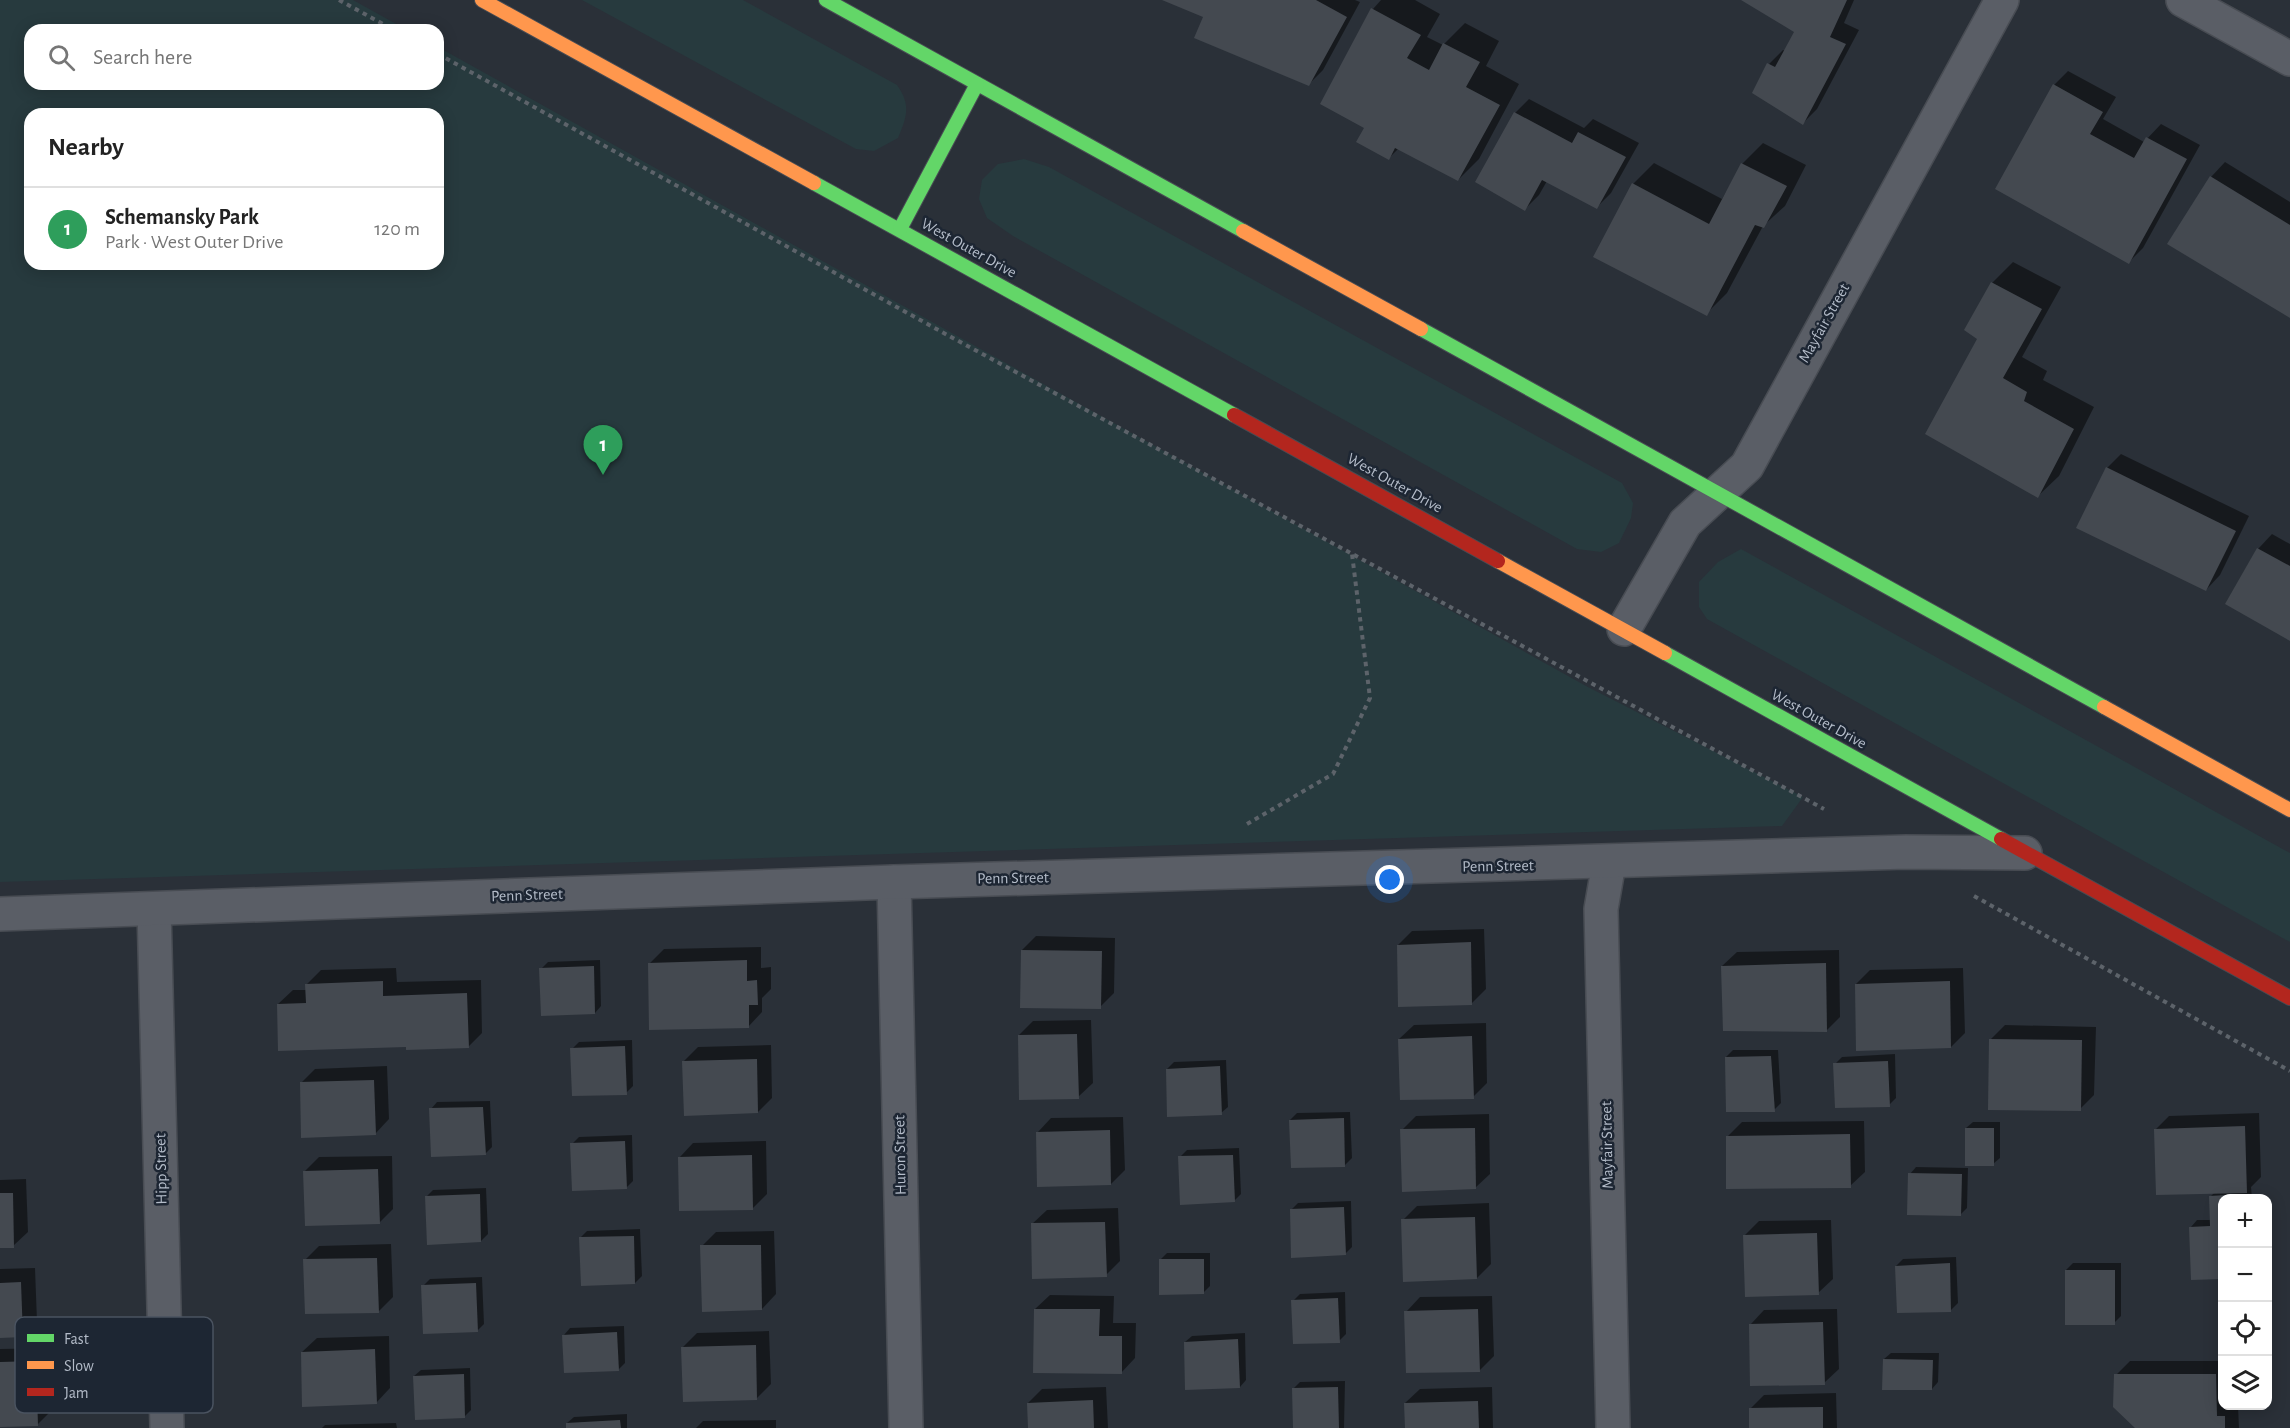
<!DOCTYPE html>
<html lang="en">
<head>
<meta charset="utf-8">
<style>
  body { margin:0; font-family:"Alegreya Sans",sans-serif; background:#f2f2f2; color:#222 }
  .controls { position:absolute; right:18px; bottom:18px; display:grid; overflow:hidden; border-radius:12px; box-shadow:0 3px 15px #0003 }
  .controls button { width:54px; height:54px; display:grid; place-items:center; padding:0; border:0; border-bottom:2px solid #e0e0e0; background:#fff; color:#222; font:30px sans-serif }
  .you { position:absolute; left:1390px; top:880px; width:21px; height:21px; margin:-15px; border:4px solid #fff; border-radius:50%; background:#1a73e8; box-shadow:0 0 0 9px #1a73e833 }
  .badge { display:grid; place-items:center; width:39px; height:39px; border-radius:50%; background:#2563eb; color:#fff; font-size:20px; font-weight:700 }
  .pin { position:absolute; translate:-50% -50px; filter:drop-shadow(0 2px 3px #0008) }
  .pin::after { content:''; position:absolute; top:32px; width:21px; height:18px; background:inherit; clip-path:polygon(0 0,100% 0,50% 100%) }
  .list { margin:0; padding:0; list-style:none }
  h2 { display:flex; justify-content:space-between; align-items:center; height:78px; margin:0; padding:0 24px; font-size:26px }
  h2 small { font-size:20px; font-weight:400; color:#767676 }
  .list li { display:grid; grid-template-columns:39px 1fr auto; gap:18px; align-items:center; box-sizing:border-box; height:84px; padding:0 24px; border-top:2px solid #e0e0e0 }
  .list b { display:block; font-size:22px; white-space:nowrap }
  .list p { margin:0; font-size:20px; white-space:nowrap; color:#767676 }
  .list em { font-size:20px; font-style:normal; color:#767676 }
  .icon { flex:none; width:33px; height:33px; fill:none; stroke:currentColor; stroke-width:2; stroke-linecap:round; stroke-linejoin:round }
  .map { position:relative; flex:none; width:2290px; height:1428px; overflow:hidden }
  .search { position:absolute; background:#fff; box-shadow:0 3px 15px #0003; left:24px; top:24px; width:420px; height:66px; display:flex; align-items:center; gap:15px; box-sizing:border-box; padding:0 21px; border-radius:18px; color:#767676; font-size:22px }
  .panel { position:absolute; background:#fff; box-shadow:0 3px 15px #0003; left:24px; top:108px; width:420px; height:162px; border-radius:18px }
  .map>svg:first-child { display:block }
  .green { fill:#273a3e; fill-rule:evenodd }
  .shadow { fill:#0007 }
  .building { fill:#444950 }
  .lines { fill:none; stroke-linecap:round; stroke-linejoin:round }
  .street-casing { stroke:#484c53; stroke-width:36 }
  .fast-casing { stroke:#484c53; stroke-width:16 }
  .slow-casing { stroke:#484c53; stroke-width:16 }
  .jam-casing { stroke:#484c53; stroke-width:16 }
  .path { stroke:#5d636a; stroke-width:4; stroke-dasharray:4.5 4.5; stroke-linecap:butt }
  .street { stroke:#5a5e66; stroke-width:33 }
  .fast { stroke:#63d668; stroke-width:14 }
  .slow { stroke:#ff974d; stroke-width:14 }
  .jam { stroke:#b3261e; stroke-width:14 }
  .labels { text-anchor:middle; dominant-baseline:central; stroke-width:5; stroke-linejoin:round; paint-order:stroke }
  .street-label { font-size:16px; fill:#b4bcc9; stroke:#1d2633 }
  .key { fill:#1d2633; stroke:#4a5360; stroke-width:1.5 }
  .key-label { font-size:16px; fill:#b4bcc9 }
</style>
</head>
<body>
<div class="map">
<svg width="2290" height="1428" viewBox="0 0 2290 1428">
  <rect width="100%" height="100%" fill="#2a3038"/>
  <g class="green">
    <path d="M 0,0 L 353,0 L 407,30 L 30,30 L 30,84 L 438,84 L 438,47 L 1586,686 L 1803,797 L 1782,826 L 0,882 ZM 30,114 L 438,114 L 438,264 L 30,264 Z"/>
    <path d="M 582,0 L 743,0 L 897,85 C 911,105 907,116 898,138 L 874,151 L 856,149 Z"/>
    <polygon points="1024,159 1049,167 1622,483 1633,503 1631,518 1619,543 1601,552 1577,549 1013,236 987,218 979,199 982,180 998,164"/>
    <polygon points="1741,549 2290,853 2290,942 1707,619 1699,607 1699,582 1718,562"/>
  </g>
  <g class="shadow">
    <polygon points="1166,0 1355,0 1360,2 1323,70 1309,84 1205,16"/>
    <polygon points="1381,0 1415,0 1440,14 1427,37 1443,45 1465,23 1499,41 1486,66 1519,84 1479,159 1458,180 1399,148 1389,158 1366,127 1322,103 1373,9"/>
    <polygon points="1743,0 1854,0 1844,23 1859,30 1817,109 1803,123 1769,64 1783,50 1785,51 1796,32"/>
    <polygon points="2068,71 2116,97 2103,119 2144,142 2161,124 2200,145 2143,248 2129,262 2054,85"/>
    <polygon points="1529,99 1584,128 1593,119 1639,143 1611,193 1597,207 1547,181 1539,195 1525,209 1515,113"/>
    <polygon points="1763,143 1806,165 1785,206 1763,226 1727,293 1706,314 1633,184 1654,163 1722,199 1742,164"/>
    <polygon points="2225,162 2290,202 2290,316 2211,177"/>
    <polygon points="2013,262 2061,287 2022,357 2047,371 2043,380 2094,407 2059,476 2038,496 1979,338 1992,283"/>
    <polygon points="2121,454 2249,516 2220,575 2206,590 2107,468"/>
    <polygon points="2272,534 2290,544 2290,639 2227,604 2258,549"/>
    <polygon points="1484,929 1486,989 1472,1003 1398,945 1412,931"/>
    <polygon points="1036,936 1115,938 1114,993 1100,1007 1022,950"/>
    <polygon points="761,947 761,968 771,967 771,989 762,998 762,1012 748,1027 650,963 664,949"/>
    <polygon points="1839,950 1840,1017 1826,1031 1722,966 1737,952"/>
    <polygon points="600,960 601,1006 595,1013 541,969 548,962"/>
    <polygon points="396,968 397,982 481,980 482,1033 468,1047 407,1045 278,1004 293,990 307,990 307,984 321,970"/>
    <polygon points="1963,968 1965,1033 1951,1047 1856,984 1870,970"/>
    <polygon points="1091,1020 1093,1083 1078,1097 1019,1035 1033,1021"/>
    <polygon points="1486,1023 1487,1083 1473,1097 1399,1039 1414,1025"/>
    <polygon points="2005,1025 2096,1027 2094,1095 2080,1109 1991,1039"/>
    <polygon points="632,1040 633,1086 626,1093 572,1049 579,1042"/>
    <polygon points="771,1045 772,1098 758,1112 684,1061 698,1047"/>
    <polygon points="1733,1050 1778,1050 1781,1103 1774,1110 1726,1057"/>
    <polygon points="1895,1054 1896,1098 1889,1105 1835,1064 1842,1057"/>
    <polygon points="1226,1060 1228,1107 1221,1113 1167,1069 1174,1062"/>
    <polygon points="387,1066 389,1119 375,1134 301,1083 315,1069"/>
    <polygon points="490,1101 492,1147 485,1154 431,1109 437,1102"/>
    <polygon points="1350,1112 1352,1158 1345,1165 1290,1120 1297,1113"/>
    <polygon points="2259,1113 2261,1177 2251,1187 2252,1198 2222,1198 2222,1278 2192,1279 2191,1227 2197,1220 2211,1220 2210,1197 2215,1192 2155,1130 2169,1116"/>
    <polygon points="1489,1114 1490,1174 1475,1188 1402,1130 1416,1116"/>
    <polygon points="1123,1117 1125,1170 1111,1184 1037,1133 1051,1118"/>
    <polygon points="1864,1121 1865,1172 1850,1186 1727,1137 1742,1122"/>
    <polygon points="1973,1122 2000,1122 2000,1158 1993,1164 1966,1128"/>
    <polygon points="632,1135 633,1181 626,1188 572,1144 579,1137"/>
    <polygon points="766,1141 767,1194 753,1208 679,1158 693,1143"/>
    <polygon points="1239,1148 1241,1194 1234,1201 1180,1157 1187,1150"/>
    <polygon points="392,1156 393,1209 379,1223 305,1171 319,1157"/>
    <polygon points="1916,1167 1968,1168 1967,1208 1960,1215 1910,1174"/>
    <polygon points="26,1179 28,1232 13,1246 0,1247 0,1180"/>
    <polygon points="486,1188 488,1234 481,1241 426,1197 433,1190"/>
    <polygon points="1351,1201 1352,1247 1345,1254 1291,1210 1298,1203"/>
    <polygon points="1489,1203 1491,1264 1477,1278 1403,1220 1417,1206"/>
    <polygon points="1118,1208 1120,1261 1106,1275 1032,1224 1047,1210"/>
    <polygon points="1831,1220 1833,1279 1818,1293 1745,1235 1759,1221"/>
    <polygon points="640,1229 642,1276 635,1283 580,1238 587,1231"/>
    <polygon points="774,1231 776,1294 762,1309 702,1246 716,1232"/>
    <polygon points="391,1244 393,1297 379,1311 305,1260 319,1246"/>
    <polygon points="1167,1253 1210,1253 1210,1286 1203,1293 1160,1260"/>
    <polygon points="1956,1257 1958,1303 1951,1310 1896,1266 1903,1259"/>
    <polygon points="2073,1263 2121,1263 2121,1316 2114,1323 2066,1270"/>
    <polygon points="35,1268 37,1321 22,1335 0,1336 0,1269"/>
    <polygon points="482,1277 484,1324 477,1331 423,1286 430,1279"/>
    <polygon points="1345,1292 1346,1334 1339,1341 1293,1301 1300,1294"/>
    <polygon points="1050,1295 1114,1296 1113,1323 1136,1323 1135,1358 1121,1373 1035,1309"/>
    <polygon points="1492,1296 1494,1356 1480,1370 1406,1312 1420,1297"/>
    <polygon points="1837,1309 1839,1369 1824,1383 1750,1325 1764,1310"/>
    <polygon points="624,1326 625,1363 618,1370 564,1335 570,1328"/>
    <polygon points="769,1331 771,1384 756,1399 683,1347 697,1333"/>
    <polygon points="1245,1333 1246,1380 1240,1387 1185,1342 1192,1336"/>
    <polygon points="389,1336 390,1388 376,1403 302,1352 317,1338"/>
    <polygon points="50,1348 52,1410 37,1425 0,1426 0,1349"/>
    <polygon points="1891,1353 1939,1353 1938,1382 1932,1389 1884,1359"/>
    <polygon points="2130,1361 2222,1361 2222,1406 2238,1406 2239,1428 2137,1428 2116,1375"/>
    <polygon points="470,1368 471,1410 465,1416 414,1376 421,1370"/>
    <polygon points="1345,1381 1344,1428 1294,1428 1293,1389 1300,1382"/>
    <polygon points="1106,1387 1108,1428 1029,1428 1028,1403 1042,1389"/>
    <polygon points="1492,1387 1493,1428 1406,1428 1405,1403 1420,1389"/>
    <polygon points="1836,1393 1837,1428 1751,1428 1750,1409 1764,1395"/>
    <polygon points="627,1414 627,1428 567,1428 567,1423 574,1417"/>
    <polygon points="776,1420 776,1428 696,1428 703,1421"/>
    <polygon points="396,1423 397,1428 322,1428 325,1425"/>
  </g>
  <g class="building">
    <polygon points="1162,0 1316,0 1347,17 1309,86 1194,38 1203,17"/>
    <polygon points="1741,0 1847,0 1830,37 1846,44 1803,125 1752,93 1767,63 1775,67 1794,32"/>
    <polygon points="1371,8 1421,35 1407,58 1429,70 1443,43 1480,62 1466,87 1500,105 1458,181 1395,148 1389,160 1356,142 1364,128 1320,104"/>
    <polygon points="2053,84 2103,112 2090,134 2134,158 2146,137 2187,159 2129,264 1995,189"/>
    <polygon points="1514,112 1572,143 1578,132 1626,157 1597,209 1542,180 1525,211 1475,182"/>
    <polygon points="1741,163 1787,186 1764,228 1755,225 1707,316 1593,257 1632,183 1709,224"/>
    <polygon points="2210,176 2290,225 2290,318 2167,244"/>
    <polygon points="1991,282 2042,309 2003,378 2027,392 2024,401 2074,429 2038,498 1925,434 1977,339 1964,330"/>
    <polygon points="2106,467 2236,531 2206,591 2076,528"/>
    <polygon points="2257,548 2290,566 2290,641 2225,604"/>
    <polygon points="1471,942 1472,1005 1398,1007 1397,945"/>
    <polygon points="1021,950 1102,951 1101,1009 1020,1008"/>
    <polygon points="747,960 747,981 757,980 758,1005 749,1005 749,1028 649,1030 648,963"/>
    <polygon points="1826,963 1827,1032 1723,1031 1721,966"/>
    <polygon points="594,966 595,1014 541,1016 539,968"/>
    <polygon points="383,981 383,996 467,993 469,1048 406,1050 406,1047 278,1051 277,1004 306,1003 305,984"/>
    <polygon points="1950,981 1951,1048 1856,1051 1855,984"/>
    <polygon points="1077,1034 1079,1099 1019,1100 1018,1035"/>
    <polygon points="1472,1036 1474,1099 1400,1100 1398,1039"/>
    <polygon points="1989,1039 2082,1040 2081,1111 1988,1110"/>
    <polygon points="625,1046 627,1095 572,1096 570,1048"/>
    <polygon points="1771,1056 1775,1112 1726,1112 1725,1057"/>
    <polygon points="757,1059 758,1113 684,1116 682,1061"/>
    <polygon points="1888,1061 1890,1107 1835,1108 1833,1063"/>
    <polygon points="1220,1066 1222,1115 1167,1117 1166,1069"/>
    <polygon points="374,1080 376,1135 301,1138 300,1082"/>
    <polygon points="483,1107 486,1155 431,1157 429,1108"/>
    <polygon points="1344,1118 1345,1167 1291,1168 1289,1120"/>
    <polygon points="2245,1126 2247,1193 2156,1195 2154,1129"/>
    <polygon points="1475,1128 1476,1189 1402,1192 1400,1129"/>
    <rect x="1965" y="1128" width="29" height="38"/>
    <polygon points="1110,1130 1111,1185 1037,1187 1036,1132"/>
    <polygon points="1850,1134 1851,1188 1726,1189 1726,1136"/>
    <polygon points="625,1141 627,1189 572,1191 570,1143"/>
    <polygon points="752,1155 753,1210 679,1211 678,1157"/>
    <polygon points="1233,1155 1235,1202 1180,1205 1178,1156"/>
    <polygon points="378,1169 380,1224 305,1226 303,1171"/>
    <polygon points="1908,1173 1962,1174 1961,1216 1907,1215"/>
    <polygon points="0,1193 13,1193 14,1248 0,1248"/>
    <polygon points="480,1194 481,1242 427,1245 425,1196"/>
    <polygon points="2245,1194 2245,1198 2222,1198 2222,1279 2191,1280 2189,1227 2210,1226 2209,1196"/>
    <polygon points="1344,1207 1346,1255 1291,1258 1290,1209"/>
    <polygon points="1475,1217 1477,1279 1403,1282 1401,1219"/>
    <polygon points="1105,1222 1107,1277 1032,1279 1031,1223"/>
    <polygon points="1817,1233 1819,1295 1745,1297 1743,1235"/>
    <polygon points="634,1236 635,1284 581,1286 579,1237"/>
    <polygon points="700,1245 761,1245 762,1310 702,1312"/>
    <polygon points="377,1258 379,1313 305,1314 303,1259"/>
    <polygon points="1159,1259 1204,1259 1204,1294 1159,1295"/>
    <polygon points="1950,1263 1951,1312 1897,1313 1895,1266"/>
    <rect x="2065" y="1270" width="50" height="55"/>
    <polygon points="21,1282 23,1337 0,1338 0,1283"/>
    <polygon points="476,1283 478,1332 423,1334 421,1285"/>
    <polygon points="1338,1298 1340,1343 1293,1344 1291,1300"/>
    <polygon points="1034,1309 1100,1309 1099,1336 1122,1336 1122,1374 1033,1373"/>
    <polygon points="1478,1309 1480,1372 1406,1373 1404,1311"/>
    <polygon points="1823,1322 1825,1385 1750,1386 1749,1324"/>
    <polygon points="617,1332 619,1371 564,1373 562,1335"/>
    <polygon points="1238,1339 1240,1388 1185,1390 1184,1342"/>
    <polygon points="756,1345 757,1400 683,1402 681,1347"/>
    <polygon points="375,1349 377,1404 302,1407 301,1352"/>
    <polygon points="1883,1359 1933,1360 1932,1390 1882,1390"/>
    <polygon points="36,1361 38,1426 0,1427 0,1362"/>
    <polygon points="464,1374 465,1418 415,1420 413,1376"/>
    <polygon points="2114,1374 2216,1374 2217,1416 2225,1416 2225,1428 2135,1428 2113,1407"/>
    <polygon points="1338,1387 1339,1428 1293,1428 1292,1388"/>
    <polygon points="1093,1400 1094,1428 1028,1428 1027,1403"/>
    <polygon points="1478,1401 1479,1428 1405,1428 1404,1403"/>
    <polygon points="1823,1407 1823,1428 1749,1428 1749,1408"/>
    <polygon points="620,1420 621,1428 566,1428 566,1423"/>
  </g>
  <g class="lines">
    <defs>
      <g id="street">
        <polyline points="2183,0 2290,59"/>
        <polyline points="1624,629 1685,523 1747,466 2002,0"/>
        <polyline points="1609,863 1601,909 1613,1428"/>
        <polyline points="894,882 906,1428"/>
        <polyline points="154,909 167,1428"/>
        <polyline points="0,914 894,882 1906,852 2025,853"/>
      </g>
      <g id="fast">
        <polyline points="826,0 1243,231"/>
        <polyline points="814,183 1234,415"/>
        <polyline points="900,229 977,84"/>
        <polyline points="1421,329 2104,707"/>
        <polyline points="1665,653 2001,839"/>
      </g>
      <g id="slow">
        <polyline points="482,0 814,183"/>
        <polyline points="1243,231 1421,329"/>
        <polyline points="1498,561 1665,653"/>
        <polyline points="2104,707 2290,810"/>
      </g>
      <g id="jam">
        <polyline points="1234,415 1498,561"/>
        <polyline points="2001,839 2290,998"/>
      </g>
    </defs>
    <use href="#street" class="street-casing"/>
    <use href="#fast" class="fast-casing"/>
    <use href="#slow" class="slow-casing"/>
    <use href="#jam" class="jam-casing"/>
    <g class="path">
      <polyline points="339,0 394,30"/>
      <polyline points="438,54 951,337 1824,809"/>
      <polyline points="1247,824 1333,774 1370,698 1352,554"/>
      <polyline points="1974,896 2290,1071"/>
    </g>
    <use href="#street" class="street"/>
    <use href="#fast" class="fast"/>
    <use href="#slow" class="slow"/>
    <use href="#jam" class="jam"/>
  </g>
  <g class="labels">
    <g class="street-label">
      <text transform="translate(969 248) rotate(29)">West Outer Drive</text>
      <text transform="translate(1824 323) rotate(-61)">Mayfair Street</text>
      <text transform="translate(1395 483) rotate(29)">West Outer Drive</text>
      <text transform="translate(1819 719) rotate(29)">West Outer Drive</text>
      <text transform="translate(1498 866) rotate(-1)">Penn Street</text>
      <text transform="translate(1013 878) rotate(-1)">Penn Street</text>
      <text transform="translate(527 895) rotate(-2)">Penn Street</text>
      <text transform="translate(1607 1145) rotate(-91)">Mayfair Street</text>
      <text transform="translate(900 1155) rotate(-91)">Huron Street</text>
      <text transform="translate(161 1169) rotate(-91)">Hipp Street</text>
    </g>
  </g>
  <rect x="15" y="1317" width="198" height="96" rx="9" class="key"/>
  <rect x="27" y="1334" width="27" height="8" fill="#63d668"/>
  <rect x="27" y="1361" width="27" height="8" fill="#ff974d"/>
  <rect x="27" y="1388" width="27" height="8" fill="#b3261e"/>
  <g class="key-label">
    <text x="64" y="1344">Fast</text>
    <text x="64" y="1371">Slow</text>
    <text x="64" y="1398">Jam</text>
  </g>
</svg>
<div class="controls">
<button>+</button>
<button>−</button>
<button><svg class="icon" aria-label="locate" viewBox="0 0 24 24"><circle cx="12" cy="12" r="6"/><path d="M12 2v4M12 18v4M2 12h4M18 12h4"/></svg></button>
<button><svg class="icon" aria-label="layers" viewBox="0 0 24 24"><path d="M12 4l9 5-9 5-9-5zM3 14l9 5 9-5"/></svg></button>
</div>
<div class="you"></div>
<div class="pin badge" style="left:603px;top:475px;background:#2e9e5b">1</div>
<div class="search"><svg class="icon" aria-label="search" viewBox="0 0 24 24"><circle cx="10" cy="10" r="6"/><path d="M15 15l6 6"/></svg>Search here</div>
<section class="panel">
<h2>Nearby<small></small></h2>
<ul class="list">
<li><span class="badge" style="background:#2e9e5b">1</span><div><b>Schemansky Park</b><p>Park · West Outer Drive</p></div><em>120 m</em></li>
</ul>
</section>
</div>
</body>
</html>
